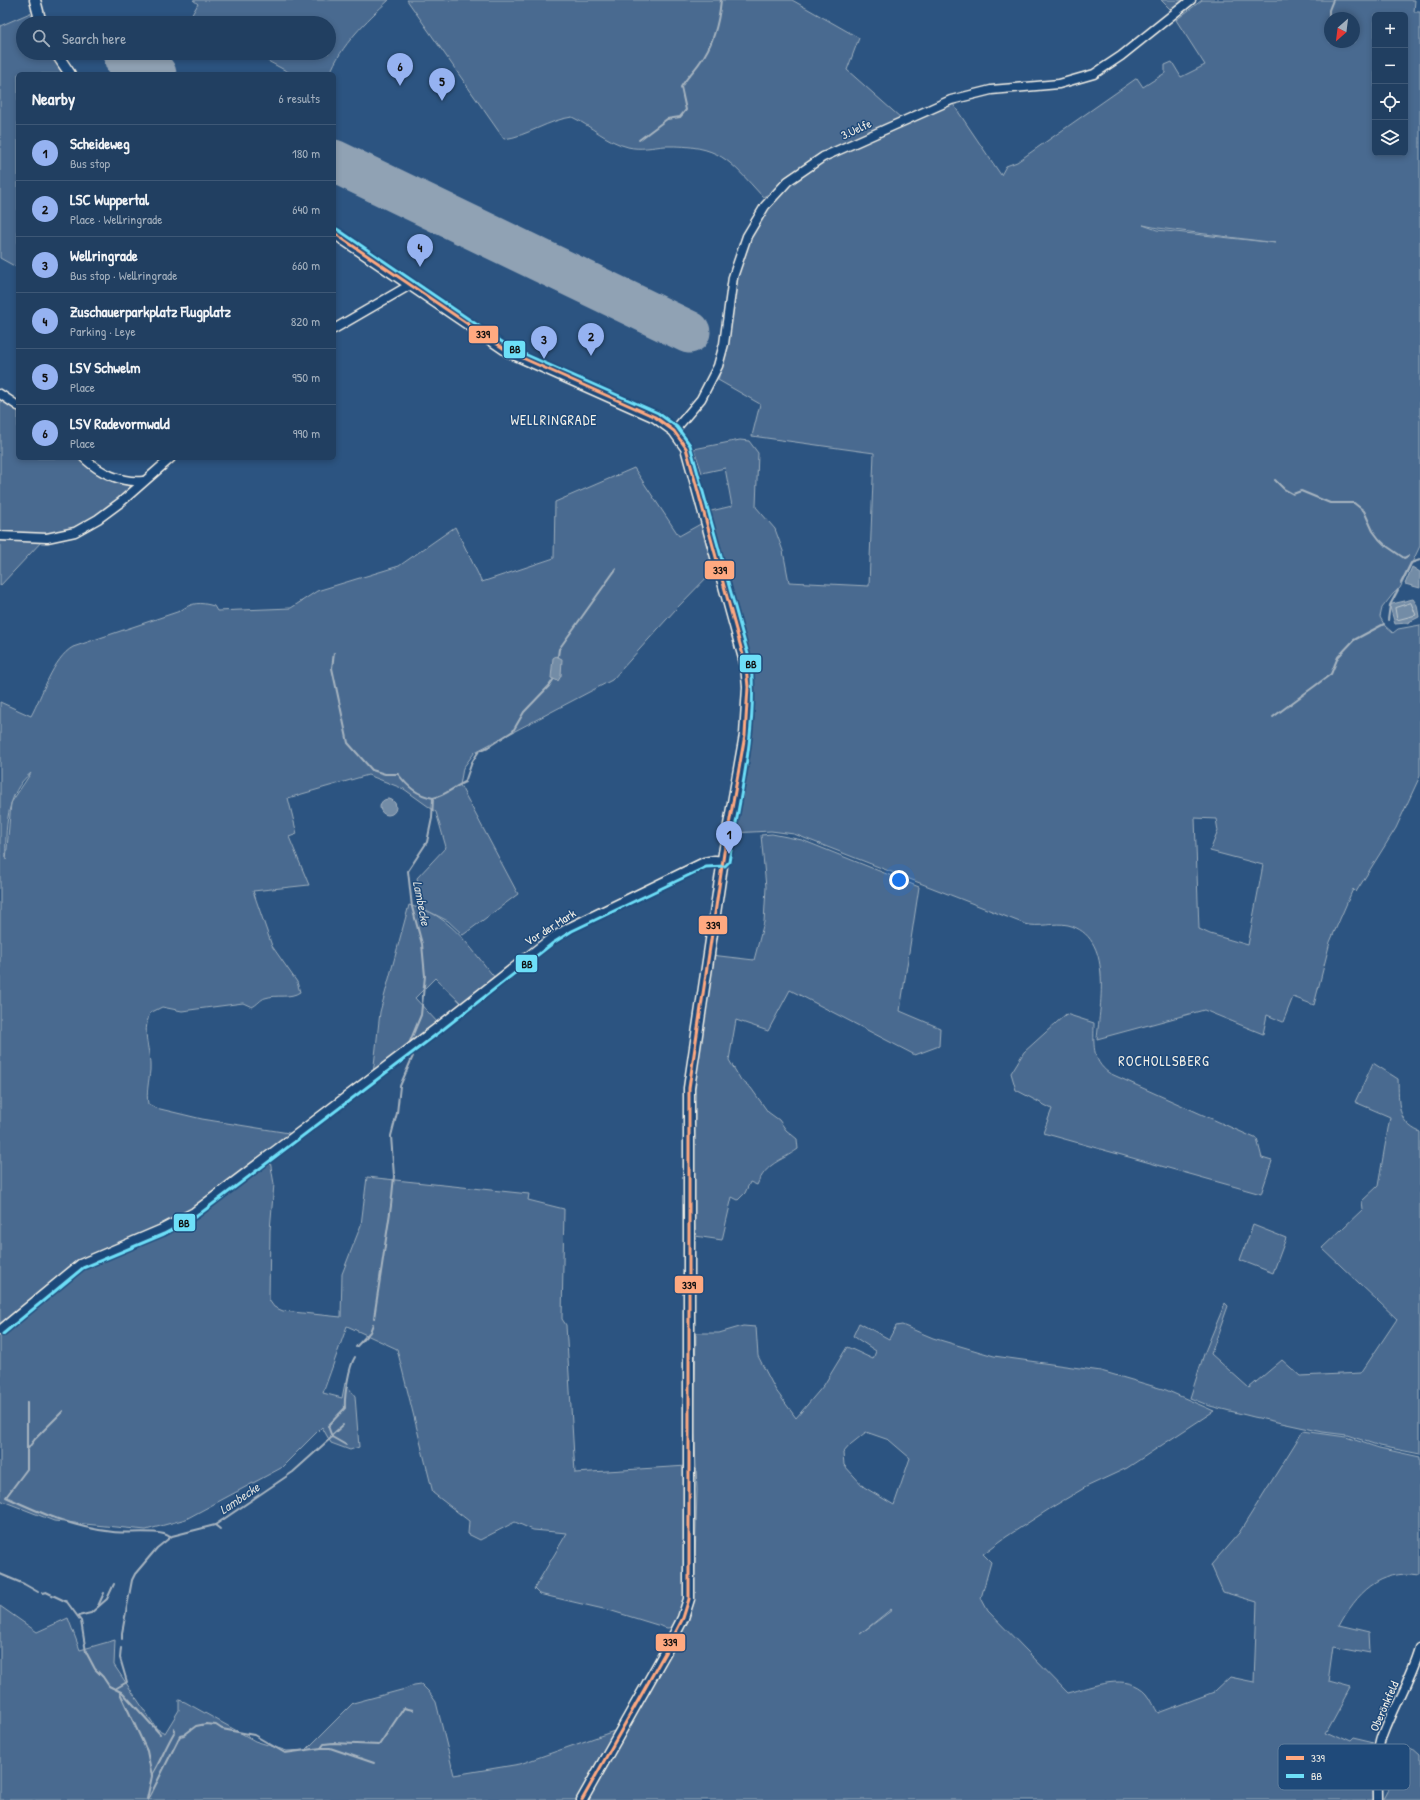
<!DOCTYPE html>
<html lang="en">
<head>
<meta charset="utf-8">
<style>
  body { margin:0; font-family:"Patrick Hand",sans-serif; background:#294667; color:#f1f3f6 }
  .controls { position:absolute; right:12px; top:12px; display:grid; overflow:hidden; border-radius:6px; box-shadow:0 2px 6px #0003 }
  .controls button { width:36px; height:36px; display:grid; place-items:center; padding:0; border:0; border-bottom:1px solid #3e5876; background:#213f61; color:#f1f3f6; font:20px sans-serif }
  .compass { position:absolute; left:1324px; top:12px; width:36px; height:36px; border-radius:50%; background:#213f61; box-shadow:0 2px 6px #0003; rotate:208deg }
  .you { position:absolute; left:899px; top:880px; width:14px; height:14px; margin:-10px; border:3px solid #fff; border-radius:50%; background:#1a73e8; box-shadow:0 0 0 6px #1a73e833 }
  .badge { display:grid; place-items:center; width:26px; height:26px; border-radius:50%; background:#95b2f1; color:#111; font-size:13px; font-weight:700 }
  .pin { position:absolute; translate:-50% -33px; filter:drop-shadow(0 1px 2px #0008) }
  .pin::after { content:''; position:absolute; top:21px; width:14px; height:12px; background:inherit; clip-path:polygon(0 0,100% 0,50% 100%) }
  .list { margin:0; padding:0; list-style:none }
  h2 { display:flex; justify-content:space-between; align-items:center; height:52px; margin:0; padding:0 16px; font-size:17px }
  h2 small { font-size:13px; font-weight:400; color:#a2afbd }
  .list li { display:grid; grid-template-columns:26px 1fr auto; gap:12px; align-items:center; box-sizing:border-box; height:56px; padding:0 16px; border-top:1px solid #3e5876 }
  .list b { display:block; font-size:15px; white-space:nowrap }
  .list p { margin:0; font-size:13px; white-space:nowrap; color:#a2afbd }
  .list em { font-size:13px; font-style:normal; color:#a2afbd }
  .icon { flex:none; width:22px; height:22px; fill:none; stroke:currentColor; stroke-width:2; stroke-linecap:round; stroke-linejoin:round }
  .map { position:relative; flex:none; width:1420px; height:1800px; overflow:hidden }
  .search { position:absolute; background:#213f61; box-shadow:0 2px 6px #0003; left:16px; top:16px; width:320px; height:44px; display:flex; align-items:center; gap:10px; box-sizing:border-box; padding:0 14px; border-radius:22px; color:#a2afbd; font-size:15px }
  .panel { position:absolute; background:#213f61; box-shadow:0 2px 6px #0003; left:16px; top:72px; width:320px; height:388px; border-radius:6px }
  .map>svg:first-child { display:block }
  .green { fill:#496b90; stroke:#9eaebc; fill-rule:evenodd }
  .water { fill:#738ca6; stroke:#a7b4c0 }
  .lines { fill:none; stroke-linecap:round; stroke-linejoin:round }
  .shore { stroke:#c0c9ce; stroke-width:1 }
  .stream { stroke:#a7b4c0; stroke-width:2 }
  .runway { stroke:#90a2b4; stroke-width:43 }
  .minor-casing { stroke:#f4f1e8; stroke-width:11 }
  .major-casing { stroke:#f4f1e8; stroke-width:13 }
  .minor { stroke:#1f4a7a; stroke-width:8 }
  .major { stroke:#1f4a7a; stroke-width:10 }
  .bus-1-casing { stroke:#1f4a7a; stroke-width:6 }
  .bus-2-casing { stroke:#1f4a7a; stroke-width:6 }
  .bus-1 { stroke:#ffa980; stroke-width:3 }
  .bus-2 { stroke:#6ddff8; stroke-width:3 }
  .labels { text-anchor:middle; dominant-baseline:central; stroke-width:3; stroke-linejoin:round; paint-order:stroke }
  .street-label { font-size:12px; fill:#f4f1e8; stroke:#1f4a7a }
  .water-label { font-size:13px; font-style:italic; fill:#dadddb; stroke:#1f4a7a }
  .quarter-label { font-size:14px; letter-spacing:1px; fill:#f4f1e8; stroke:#1f4a7a }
  .key { fill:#1f4a7a; stroke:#5f7c9b; stroke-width:1 }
  .key-label { font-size:11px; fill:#f4f1e8 }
  .line-badge { stroke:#1f4a7a; stroke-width:1.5 }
  .pale-badge-label { font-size:11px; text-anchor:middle; font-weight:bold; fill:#111 }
</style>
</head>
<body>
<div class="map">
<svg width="1420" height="1800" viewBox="0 0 1420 1800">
  <rect width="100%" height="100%" fill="#2c5481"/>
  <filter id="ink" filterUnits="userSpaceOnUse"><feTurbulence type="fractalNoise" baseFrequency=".025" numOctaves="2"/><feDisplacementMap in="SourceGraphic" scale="8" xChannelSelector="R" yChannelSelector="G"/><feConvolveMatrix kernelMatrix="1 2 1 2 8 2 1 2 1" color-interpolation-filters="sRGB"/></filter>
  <g filter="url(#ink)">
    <g class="green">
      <path d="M 193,0 L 389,0 C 367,20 340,46 330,74 L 292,74 L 253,53 L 329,53 L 329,23 L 188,23 L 190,18 L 198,4 Z"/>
      <path d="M 407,0 L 792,0 L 859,38 L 847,70 L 901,118 C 869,133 836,145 807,163 C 791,173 780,190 763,197 C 728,159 720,145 665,146 C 653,147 640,150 628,147 C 607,142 591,126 572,117 C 548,120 528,136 504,139 Z"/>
      <polygon points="1161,0 1185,0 1172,11"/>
      <path d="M 1202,0 L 1415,0 L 1414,12 L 1420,12 L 1420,546 L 1400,588 L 1393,594 L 1382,608 L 1380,617 L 1385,626 L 1393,633 L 1398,629 L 1420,625 L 1420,776 L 1396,828 L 1356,892 L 1353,889 L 1330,942 L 1314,1005 L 1293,997 L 1283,1022 L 1267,1015 L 1263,1034 L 1204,1010 L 1097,1039 C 1100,1004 1114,936 1068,925 C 1054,922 1039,928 1025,924 L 794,834 L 771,831 L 732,833 L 750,688 L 707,512 L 732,506 L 725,468 L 702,473 L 694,449 L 740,440 L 749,441 L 758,453 L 756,507 L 775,529 L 783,551 L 789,582 L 869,586 L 874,453 L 752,436 L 760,404 L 718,380 C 721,367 726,355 728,342 C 733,313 735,283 744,255 C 766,189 814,163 874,137 C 901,126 927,115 953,104 L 1001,175 L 1006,166 L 1017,162 L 1137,78 L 1143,87 L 1165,73 L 1165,65 L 1172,62 L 1181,77 L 1205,65 L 1176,20 ZM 1375,15 L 1405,15 L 1405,153 L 1375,153 ZM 1330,18 L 1354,18 L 1354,42 L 1330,42 ZM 1143,225 L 1158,228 L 1276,243 L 1157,230 ZM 1195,818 L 1216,819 L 1218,831 L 1210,851 L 1263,865 L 1248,945 L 1210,934 L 1199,929 Z"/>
      <polygon points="30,13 36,23 23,23 23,53 50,53 64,74 18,74 18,268 0,258 0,26"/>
      <polygon points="0,395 18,408 18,458 83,458 139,484 112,507 65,534 0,535"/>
      <path d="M 634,468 L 679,536 L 704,522 L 717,567 L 676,609 L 612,680 L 475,752 L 463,768 L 460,785 L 518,894 L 463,935 L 448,921 L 418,906 L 419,886 L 417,878 L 446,847 L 436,812 L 404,789 L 368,775 L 288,798 L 297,834 L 289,837 L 309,885 L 253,891 L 272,946 L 297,982 L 300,992 C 290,999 277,994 265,998 C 261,999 257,1005 252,1007 L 243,1003 L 182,1011 L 162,1007 L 150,1013 C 141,1036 151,1048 150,1070 C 149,1082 146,1092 148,1104 L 156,1108 L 202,1119 L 295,1134 L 269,1155 L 274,1184 L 270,1230 L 269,1300 L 274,1307 L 283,1311 L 341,1317 L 342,1274 L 361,1225 L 367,1177 L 529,1194 L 528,1200 L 564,1209 L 562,1319 L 566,1325 L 575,1473 L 687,1466 L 685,1598 L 675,1627 L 667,1628 L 612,1611 L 539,1594 L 534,1589 L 567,1533 L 533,1530 L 515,1522 L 480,1540 L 468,1534 L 469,1521 L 433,1493 L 397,1349 L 347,1326 L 323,1393 L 342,1398 L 345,1383 L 355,1396 L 359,1447 L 350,1450 L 331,1443 L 322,1427 L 281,1468 L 186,1519 L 146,1530 L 54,1521 L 0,1500 L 0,702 L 31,716 C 42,696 53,658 73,647 L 180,611 C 192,602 200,602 214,606 L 217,611 L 291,608 L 317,591 L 399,566 L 455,527 L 482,582 L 554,558 L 555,502 ZM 31,773 L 11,803 L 6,860 C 5,831 6,792 31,773 Z"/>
      <polygon points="0,536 43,540 0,586"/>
      <path d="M 772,834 L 802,840 L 919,887 L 900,1011 L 940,1028 L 939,1046 L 915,1055 L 790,990 L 768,1031 L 736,1020 L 729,1060 L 741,1080 L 751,1088 L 768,1112 L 779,1120 L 786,1130 L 797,1139 L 798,1149 C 780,1162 767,1162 757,1185 L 750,1182 L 745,1193 L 738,1200 L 732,1197 L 722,1240 L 695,1236 L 691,1114 L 711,955 L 754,960 L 764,922 L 766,887 L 761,835 Z"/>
      <path d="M 409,905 C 418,908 429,911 437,916 C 461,931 478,958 496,979 L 462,1004 L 435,978 L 415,998 L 439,1024 L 373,1074 L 380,1012 Z"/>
      <path d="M 1066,1014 L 1094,1023 C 1094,1043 1091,1060 1109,1073 L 1257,1139 L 1262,1158 L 1272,1161 L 1261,1194 L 1043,1133 L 1052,1109 L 1016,1090 L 1011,1073 L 1024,1052 Z"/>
      <path d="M 1373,1063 L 1398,1079 C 1399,1102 1396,1122 1420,1132 L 1420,1454 L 1380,1446 L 1347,1435 L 1323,1432 L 1254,1417 L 1210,1406 L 1190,1398 L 1204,1354 L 1225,1303 L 1228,1306 L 1211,1354 L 1249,1388 L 1282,1360 L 1300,1376 L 1361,1373 L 1397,1319 L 1322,1248 L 1363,1209 L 1362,1201 L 1378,1186 L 1390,1117 L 1355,1102 Z"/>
      <polygon points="1253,1225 1286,1238 1273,1273 1240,1260"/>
      <path d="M 859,1323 L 889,1339 L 896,1326 L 902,1325 L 933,1338 L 994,1356 L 1101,1371 L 1166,1390 L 1214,1411 L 1127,1468 L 1086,1487 L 1054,1506 L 1006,1537 L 983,1554 L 991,1562 L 981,1598 L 988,1611 L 1068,1693 C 1092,1687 1127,1671 1147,1694 C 1152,1700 1154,1707 1158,1713 L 1214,1692 L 1230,1677 L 1254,1682 L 1257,1602 L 1223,1592 L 1211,1565 L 1239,1533 L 1303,1431 L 1346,1437 L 1379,1448 L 1420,1457 L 1420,1575 C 1379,1569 1357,1593 1339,1626 L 1369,1633 L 1370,1653 L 1333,1646 L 1328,1682 L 1350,1688 L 1326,1732 L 1350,1743 L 1353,1740 L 1374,1745 L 1311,1765 L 1286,1762 L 1288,1765 L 1310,1768 L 1334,1762 L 1373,1749 L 1375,1800 L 586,1800 L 682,1632 L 689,1616 L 694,1598 L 697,1490 L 694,1422 L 696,1333 L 719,1333 L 743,1326 L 756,1327 L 758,1356 L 775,1389 L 796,1418 L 824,1385 L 847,1347 L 873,1359 L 876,1351 L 853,1336 ZM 866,1432 L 889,1440 L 910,1458 L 894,1505 L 864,1487 L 844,1465 L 843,1453 L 851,1444 ZM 891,1609 L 892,1610 L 860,1634 Z"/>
      <polygon points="0,1606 37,1632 68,1618 80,1650 115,1640 114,1665 157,1729 165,1733 179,1710 179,1700 185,1702 255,1741 287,1751 306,1750 353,1703 405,1689 414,1685 421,1684 429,1692 436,1702 454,1775 520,1764 617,1730 577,1800 0,1800"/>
      <polygon points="1411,1749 1420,1757 1420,1800 1384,1800"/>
    </g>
    <g class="water">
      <polygon points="1412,567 1420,572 1420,588 1405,584"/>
      <polygon points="1413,599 1417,605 1419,617 1407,623 1395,624 1390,607 1392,604"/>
      <polygon points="556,656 562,659 561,676 558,681 551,678 553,658"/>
      <circle cx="388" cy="807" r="8"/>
    </g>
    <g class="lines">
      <polygon class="shore" points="1411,603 1416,615 1397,620 1395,608"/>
      <g class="stream">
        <polyline points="1329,27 1329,10 1333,0"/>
        <path d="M 639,140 L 667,119 L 680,117 L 686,110 L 681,87 C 687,77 694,71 700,62 C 713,45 719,21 721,0"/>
        <polyline points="1275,480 1284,489 1293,494 1301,491 1330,503 1354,503 1364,511 1373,531 1379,539 1385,545 1404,558 1408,556"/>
        <polyline points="1401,583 1411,563 1420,560"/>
        <polyline points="1388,620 1390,605 1398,590"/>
        <path d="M 334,653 L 332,668 L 348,743 L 372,770 L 385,774 L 398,774 C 408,787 417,795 433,798 L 432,818 L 427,842 L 408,871 L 412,907 L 422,944 L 425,976 L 421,1015 L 409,1044"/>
        <polyline points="558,656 559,649 616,569"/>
        <polyline points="1273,717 1331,674 1338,657 1354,640 1384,624"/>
        <path d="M 433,798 C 444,796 454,787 465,782 L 472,762 L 479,751 L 488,747 L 513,731 L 524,712 L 549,686 L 553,680"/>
        <polyline points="414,1053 415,1050"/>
        <polyline points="374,1318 391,1206 394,1176 391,1136 397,1113 400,1086 413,1056"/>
        <polyline points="356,1347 370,1332 373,1324"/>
        <polyline points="27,1402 27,1449"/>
        <path d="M 63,1411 L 35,1439 L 27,1450 L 27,1469 L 6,1497 C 40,1513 75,1528 113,1532 C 127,1534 160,1529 170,1537"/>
        <polyline points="332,1435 343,1425"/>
        <polyline points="332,1437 346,1445"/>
        <polyline points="215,1525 220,1529"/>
        <polyline points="0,1574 24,1584 38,1592"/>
        <polyline points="42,1593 46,1592 67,1602 81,1621 86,1652 95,1669 103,1677 109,1686 123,1693 160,1734"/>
        <polyline points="98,1606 104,1593"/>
        <polyline points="78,1616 91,1613 107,1599 114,1584"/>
        <path d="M 122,1639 L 122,1633 L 132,1580 L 135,1574 L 157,1548 L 172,1536 L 215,1525 L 293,1472 L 332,1437 L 328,1426 L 345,1408 C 344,1397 349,1366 355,1357"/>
        <polyline points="115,1689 127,1682 120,1658 121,1648"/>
        <polyline points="120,1693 147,1751 152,1776 147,1799"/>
        <polyline points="321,1748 330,1748 374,1763"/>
        <path d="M 152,1775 C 161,1760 166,1746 175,1731 L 174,1728"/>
        <polyline points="148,1800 180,1736 184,1735 196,1726 206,1724 216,1725 222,1729 254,1735 285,1753 321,1748 324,1744 333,1743 379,1745 404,1708 413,1710"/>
      </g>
      <g class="runway">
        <polyline points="126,60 155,74"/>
        <polyline points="334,161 689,332"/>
      </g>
      <defs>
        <g id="minor">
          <polyline points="334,329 410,285"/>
          <polyline points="0,394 18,406"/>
          <polyline points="674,431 701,399 718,366 724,344 733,277 747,236 765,206 788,181 823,157 951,100 991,90 1059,84 1094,74 1121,56 1191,0"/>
          <path d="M 84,458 C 100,473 121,483 143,481"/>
          <polyline points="0,536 47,538 75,532 98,519 121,502 171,458"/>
          <polyline points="0,1330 80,1264 162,1229 194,1212 438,1027 550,939 570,927 704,862 715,860 724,861"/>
          <path d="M 1378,1800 C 1378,1779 1376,1755 1383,1736 C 1394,1706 1411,1679 1420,1648"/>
        </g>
        <g id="major">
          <polyline points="35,0 41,23"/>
          <polyline points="56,53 70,74"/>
          <polyline points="334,233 509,352 655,417 674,431 686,448 746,666 748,687 745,735 724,853 689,1088 689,1599 683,1618 666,1651 582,1800"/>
        </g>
      </defs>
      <use href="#minor" class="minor-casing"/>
      <use href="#major" class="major-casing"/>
      <use href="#minor" class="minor"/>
      <use href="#major" class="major"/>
      <defs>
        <polyline id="bus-1" points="334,233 509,352 655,417 674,431 686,448 746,666 748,687 745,735 724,853 689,1088 689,1599 683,1618 666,1651 582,1800"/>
        <path id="bus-2" d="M 3,1334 L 83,1268 L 164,1234 L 197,1216 L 441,1031 L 553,943 L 572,931 L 706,867 L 725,866 L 729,862 C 739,802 758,725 751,665 L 690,445 L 677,427 L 658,413 L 511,348 L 337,229"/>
      </defs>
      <use href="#bus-1" class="bus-1-casing"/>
      <use href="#bus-2" class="bus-2-casing"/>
      <use href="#bus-1" class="bus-1"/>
      <use href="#bus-2" class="bus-2"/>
    </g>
  </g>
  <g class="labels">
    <g class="street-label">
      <text transform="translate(856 129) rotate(-25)">3.Uelfe</text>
      <text transform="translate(550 927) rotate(-32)">Vor der Mark</text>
      <text transform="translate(1384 1706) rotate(-66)">Oberönkfeld</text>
    </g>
    <g class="water-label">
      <text transform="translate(422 903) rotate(79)">Lambecke</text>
      <text transform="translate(239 1498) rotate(-34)">Lambecke</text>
    </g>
    <g class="quarter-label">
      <text x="554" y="419">WELLRINGRADE</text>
      <text x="1164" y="1060">ROCHOLLSBERG</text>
    </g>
  </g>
  <rect x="1278" y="1744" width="132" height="46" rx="6" class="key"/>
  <rect x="1286" y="1756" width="18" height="4" fill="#ffa980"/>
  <rect x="1286" y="1774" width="18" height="4" fill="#6ddff8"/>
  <g class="key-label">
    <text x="1311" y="1762">339</text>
    <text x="1311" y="1780">BB</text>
  </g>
  <g class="line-badge">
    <rect x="468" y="325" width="31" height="19" rx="4" fill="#ffa980"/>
    <rect x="503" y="340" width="23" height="19" rx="4" fill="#6ddff8"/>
    <rect x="704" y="560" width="31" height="20" rx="4" fill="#ffa980"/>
    <rect x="739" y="654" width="23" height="19" rx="4" fill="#6ddff8"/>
    <rect x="698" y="915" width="30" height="20" rx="4" fill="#ffa980"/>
    <rect x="515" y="954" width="23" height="19" rx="4" fill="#6ddff8"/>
    <rect x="173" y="1213" width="23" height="19" rx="4" fill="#6ddff8"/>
    <rect x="674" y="1275" width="30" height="19" rx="4" fill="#ffa980"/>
    <rect x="655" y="1633" width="31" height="19" rx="4" fill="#ffa980"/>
  </g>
  <g class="pale-badge-label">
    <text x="483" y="338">339</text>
    <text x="515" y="353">BB</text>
    <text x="720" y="574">339</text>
    <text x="751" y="668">BB</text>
    <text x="713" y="929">339</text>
    <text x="527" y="968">BB</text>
    <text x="184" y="1227">BB</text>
    <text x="689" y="1289">339</text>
    <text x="670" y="1646">339</text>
  </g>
</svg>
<div class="controls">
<button>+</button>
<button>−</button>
<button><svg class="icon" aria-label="locate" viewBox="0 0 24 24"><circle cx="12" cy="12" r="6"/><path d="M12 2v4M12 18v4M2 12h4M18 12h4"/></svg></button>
<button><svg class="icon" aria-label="layers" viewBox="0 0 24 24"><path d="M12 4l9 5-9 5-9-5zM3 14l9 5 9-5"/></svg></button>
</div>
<svg class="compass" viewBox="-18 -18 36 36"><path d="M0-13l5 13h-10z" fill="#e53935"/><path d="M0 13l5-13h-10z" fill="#a2afbd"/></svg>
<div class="you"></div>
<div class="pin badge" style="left:729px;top:854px">1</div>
<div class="pin badge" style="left:591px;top:356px">2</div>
<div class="pin badge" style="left:544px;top:359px">3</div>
<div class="pin badge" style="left:420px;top:267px">4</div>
<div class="pin badge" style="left:442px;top:101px">5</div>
<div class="pin badge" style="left:400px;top:86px">6</div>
<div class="search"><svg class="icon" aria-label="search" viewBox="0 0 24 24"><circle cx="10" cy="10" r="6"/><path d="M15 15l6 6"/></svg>Search here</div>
<section class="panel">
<h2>Nearby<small>6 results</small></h2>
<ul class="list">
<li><span class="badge">1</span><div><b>Scheideweg</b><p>Bus stop</p></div><em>180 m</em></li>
<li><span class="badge">2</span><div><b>LSC Wuppertal</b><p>Place · Wellringrade</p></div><em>640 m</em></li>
<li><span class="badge">3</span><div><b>Wellringrade</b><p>Bus stop · Wellringrade</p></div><em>660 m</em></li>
<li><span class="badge">4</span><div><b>Zuschauerparkplatz Flugplatz</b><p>Parking · Leye</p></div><em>820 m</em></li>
<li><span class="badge">5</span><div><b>LSV Schwelm</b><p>Place</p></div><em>950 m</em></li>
<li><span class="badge">6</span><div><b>LSV Radevormwald</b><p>Place</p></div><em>990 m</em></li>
</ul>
</section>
</div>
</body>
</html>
